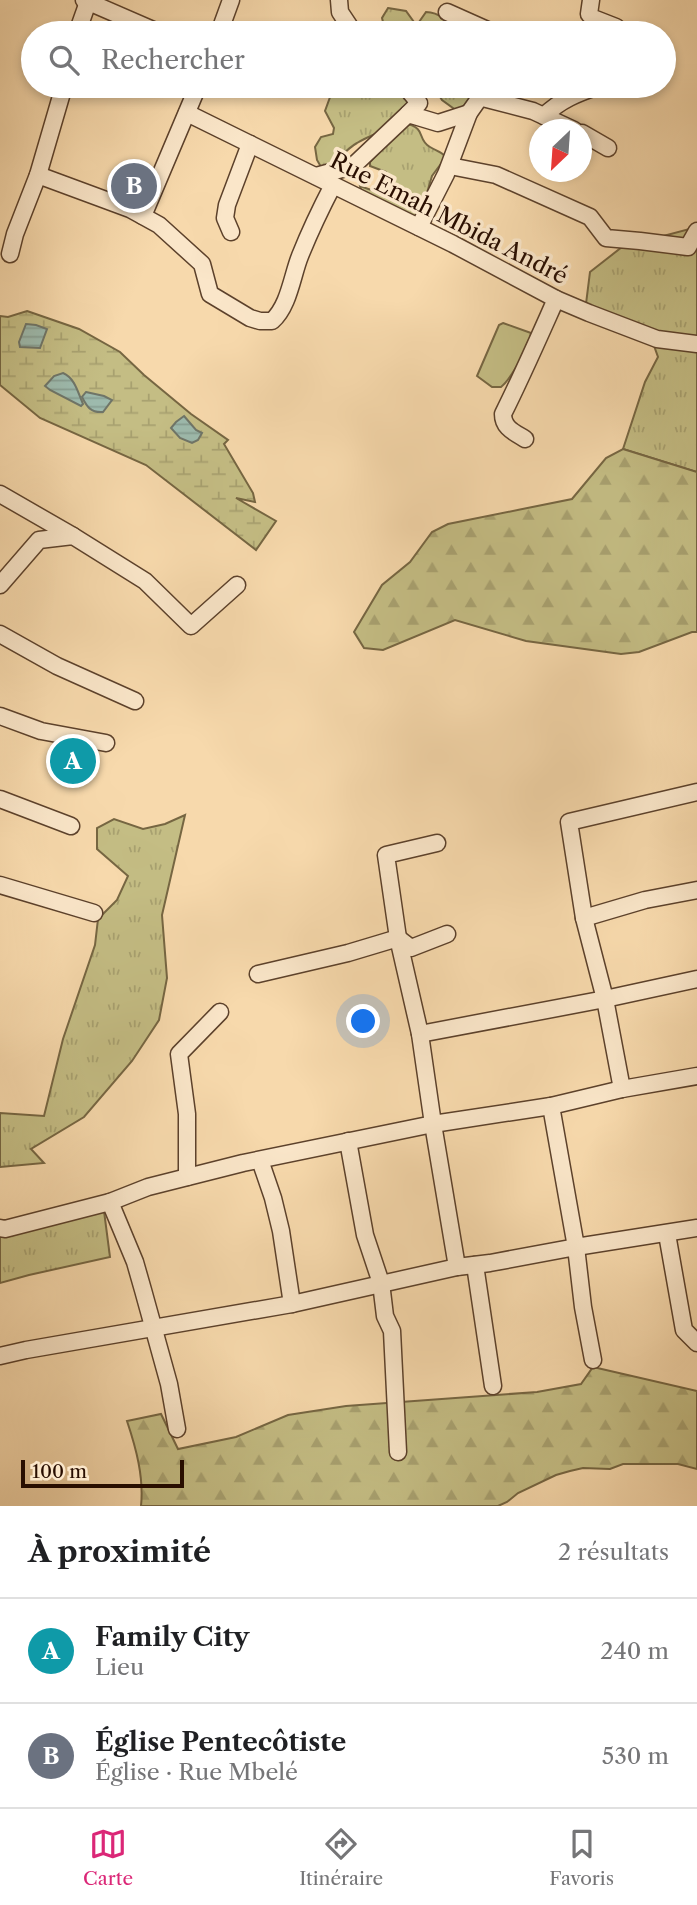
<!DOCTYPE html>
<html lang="fr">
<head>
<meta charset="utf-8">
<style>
  body { margin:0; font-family:"Libre Caslon Text",serif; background:#f2f2f2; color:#202124 }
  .compass { position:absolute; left:529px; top:119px; width:63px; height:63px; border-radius:50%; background:#fff; box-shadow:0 4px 10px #0003; rotate:205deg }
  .scale { position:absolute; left:21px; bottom:18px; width:163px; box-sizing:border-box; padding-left:7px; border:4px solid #290e00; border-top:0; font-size:19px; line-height:24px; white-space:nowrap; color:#290e00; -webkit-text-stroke:5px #fae6c9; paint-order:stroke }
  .you { position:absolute; left:364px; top:1022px; width:24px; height:24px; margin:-18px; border:5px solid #fff; border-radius:50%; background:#1a73e8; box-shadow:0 0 0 10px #1a73e833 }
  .badge { display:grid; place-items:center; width:46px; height:46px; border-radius:50%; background:#db2777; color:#fff; font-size:23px; font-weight:700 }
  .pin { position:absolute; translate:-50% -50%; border:4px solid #fff; box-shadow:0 2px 7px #0006 }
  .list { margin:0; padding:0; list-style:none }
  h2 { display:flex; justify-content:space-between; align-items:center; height:91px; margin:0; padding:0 28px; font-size:30px }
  h2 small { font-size:23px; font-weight:400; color:#757577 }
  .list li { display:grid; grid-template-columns:46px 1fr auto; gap:21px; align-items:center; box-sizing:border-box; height:105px; padding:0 28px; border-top:2px solid #e0e0e0 }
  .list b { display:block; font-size:26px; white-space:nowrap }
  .list p { margin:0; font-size:23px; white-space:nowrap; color:#757577 }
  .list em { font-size:23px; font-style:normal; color:#757577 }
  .icon { flex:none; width:38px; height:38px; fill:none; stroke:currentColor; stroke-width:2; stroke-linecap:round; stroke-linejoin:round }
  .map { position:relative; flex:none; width:697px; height:1506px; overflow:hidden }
  .search { position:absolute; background:#fff; box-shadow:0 4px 10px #0003; left:21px; right:21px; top:21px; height:77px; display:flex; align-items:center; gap:18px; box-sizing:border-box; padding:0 24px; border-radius:38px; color:#757577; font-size:26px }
  .sheet { height:301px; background:#fff }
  nav { display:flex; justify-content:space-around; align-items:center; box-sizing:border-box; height:98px; border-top:2px solid #e0e0e0; background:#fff; font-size:19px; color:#757577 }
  nav a { display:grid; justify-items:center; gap:4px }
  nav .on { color:#db2777 }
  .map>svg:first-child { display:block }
  .grass { fill:url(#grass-tufts); stroke:#766642; stroke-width:2 }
  .forest { fill:url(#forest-firs); stroke:#766642; stroke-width:2 }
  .wetland { fill:url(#wetland-marsh); stroke:#766642; stroke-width:2 }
  .green { fill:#c4bd84; stroke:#766642; stroke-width:2 }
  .water { fill:url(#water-rules); stroke:#6f7568; stroke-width:2 }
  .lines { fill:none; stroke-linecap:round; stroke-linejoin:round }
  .minor-casing { stroke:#5c412b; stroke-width:19 }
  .minor { stroke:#fae6c9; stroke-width:16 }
  .labels { text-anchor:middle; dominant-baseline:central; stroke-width:7; stroke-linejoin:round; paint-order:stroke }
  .street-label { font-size:23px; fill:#290e00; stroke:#fae6c9 }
</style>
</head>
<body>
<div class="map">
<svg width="697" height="1506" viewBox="0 0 697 1506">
  <defs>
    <pattern id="grass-tufts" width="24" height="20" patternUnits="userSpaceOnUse" patternTransform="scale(1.75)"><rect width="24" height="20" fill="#c4bd84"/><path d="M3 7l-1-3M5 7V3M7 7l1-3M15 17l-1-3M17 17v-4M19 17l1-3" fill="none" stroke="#a8a170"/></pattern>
    <pattern id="forest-firs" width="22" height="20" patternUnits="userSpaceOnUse" patternTransform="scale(1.75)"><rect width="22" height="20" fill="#c4bd84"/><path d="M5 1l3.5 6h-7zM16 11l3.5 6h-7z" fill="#a8a170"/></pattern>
    <pattern id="wetland-marsh" width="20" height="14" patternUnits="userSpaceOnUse" patternTransform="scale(1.75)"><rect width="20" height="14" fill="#c4bd84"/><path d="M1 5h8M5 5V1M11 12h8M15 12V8" fill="none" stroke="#a8a170"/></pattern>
    <pattern id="water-rules" width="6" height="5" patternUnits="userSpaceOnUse" patternTransform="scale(1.75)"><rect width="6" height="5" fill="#9dbaad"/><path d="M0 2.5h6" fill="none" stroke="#879f93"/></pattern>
  </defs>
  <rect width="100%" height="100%" fill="#f7d9ac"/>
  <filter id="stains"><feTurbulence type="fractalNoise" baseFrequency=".00286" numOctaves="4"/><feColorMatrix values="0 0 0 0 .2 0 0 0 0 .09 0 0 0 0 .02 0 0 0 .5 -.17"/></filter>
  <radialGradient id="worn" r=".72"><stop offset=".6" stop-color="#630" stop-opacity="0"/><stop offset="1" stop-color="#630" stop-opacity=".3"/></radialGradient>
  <g class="grass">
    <path d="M 388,8 L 406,11 L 414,22 L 419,22 L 426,12 C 439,12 450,22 454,33 C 431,33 404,38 384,26 L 382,18 Z"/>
    <path d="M 332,86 L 391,86 L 407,95 L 410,100 C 398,132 382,128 357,143 C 344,150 336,164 324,172 L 317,160 L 315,147 L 321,137 L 333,134 L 334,128 L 325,111 L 333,89 Z"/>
    <polygon points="441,86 484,86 464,116 442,100 437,92"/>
    <path d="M 405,123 C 428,129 416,139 430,147 C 436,151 441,151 446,157 L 432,176 L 422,210 L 415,216 L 406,215 L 362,194 L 360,186 L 377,192 L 385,183 L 386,172 L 370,166 L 370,162 Z"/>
    <polygon points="697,227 697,472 623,449 645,382 658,357 649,332 586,304 590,272 622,247"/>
    <polygon points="185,815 162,915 167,978 159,1020 132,1061 84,1117 31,1149 44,1163 0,1167 0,1113 44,1116 63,1039 95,945 98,919 117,900 128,876 97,849 97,828 114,819 143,829 165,824"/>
    <polygon points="104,1211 110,1257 29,1275 0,1283 0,1221"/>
  </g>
  <g class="forest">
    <polygon points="623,449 697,472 697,632 692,632 639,652 621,654 526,641 455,620 383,650 364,648 354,632 382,585 410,562 432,532 448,524 572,499 606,458"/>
    <path d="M 593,1367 L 697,1391 L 697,1469 L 678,1464 L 623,1464 L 610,1469 L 583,1468 L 570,1471 L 556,1475 L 518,1493 L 507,1502 L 498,1506 L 141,1506 C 144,1477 136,1448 127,1421 L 161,1414 L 178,1449 L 236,1437 L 288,1415 L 346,1406 L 537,1392 L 581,1384 Z"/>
  </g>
  <polygon class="wetland" points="27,311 79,329 120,352 144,375 191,414 228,440 224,444 253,493 255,502 236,498 276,521 256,550 146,465 40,418 0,385 0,316 8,317"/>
  <path class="green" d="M 503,323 L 531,333 C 530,345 511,379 501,387 L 492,387 L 477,376 L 499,325 Z"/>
  <g class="water">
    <polygon points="26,324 36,325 47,329 40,348 20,347 19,342"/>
    <path d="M 63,373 C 75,378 78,393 83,404 L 81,406 L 50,390 L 45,386 L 54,376 Z"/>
    <path d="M 86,392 L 104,396 L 112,400 L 103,412 C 91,413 87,407 82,397 Z"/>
    <polygon points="184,416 196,430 202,433 198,440 192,443 180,438 171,428 176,422"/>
  </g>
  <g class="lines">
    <defs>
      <g id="minor">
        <polyline points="84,0 160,33"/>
        <polyline points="339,0 340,12 354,33"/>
        <polyline points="591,0 589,14 593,18 616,27 617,33"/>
        <polyline points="447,12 494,33"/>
        <polyline points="77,33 88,2"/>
        <polyline points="219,33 231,0"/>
        <polyline points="405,86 419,103 408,114"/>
        <polyline points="479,97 533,111 574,130"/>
        <polyline points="187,113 453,244 556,299 589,313 657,339 697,344"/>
        <path d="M 544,116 C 560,100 578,93 599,86"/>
        <polyline points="582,133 608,148"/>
        <polyline points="450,166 496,175 590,217 606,238 640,241 688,247 697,231"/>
        <path d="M 38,175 L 130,209 L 159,225 L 202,264 L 210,294 L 250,318 L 260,321 L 272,321 C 289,306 292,276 300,256 C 310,231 321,208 333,185"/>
        <polyline points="316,176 353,166 408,114 438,123 469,113"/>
        <polyline points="143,216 198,86"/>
        <polyline points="419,227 446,174 469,113 488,86"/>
        <polyline points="231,232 225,218 227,205 250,144"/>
        <polyline points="10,254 15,234 38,175 64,86"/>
        <path d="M 525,439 C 514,432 503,428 503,414 C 522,376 539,337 556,299"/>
        <polyline points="0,494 73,536"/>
        <polyline points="0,585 39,540 73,536 145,581 191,626 237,585"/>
        <polyline points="0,634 57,666 135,701"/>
        <polyline points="0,716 41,731 106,743"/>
        <polyline points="0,799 71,826"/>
        <polyline points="437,843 386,855 398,938 420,1034 433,1124 457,1267"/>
        <polyline points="0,885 94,913"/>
        <polyline points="584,918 645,900 697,890"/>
        <polyline points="258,974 348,953 398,938 411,948 447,934"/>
        <polyline points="420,1034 605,999 697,979"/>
        <polyline points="622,1089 605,999 584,918 569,822 697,792"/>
        <polyline points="551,1106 576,1247 697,1228"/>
        <polyline points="348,1141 365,1235 381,1283 385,1316 392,1331 398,1452"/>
        <polyline points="260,1160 273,1198 281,1231 292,1304"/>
        <polyline points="187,1177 187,1114 179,1054 220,1012"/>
        <polyline points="110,1202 135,1262 143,1290 169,1384 177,1429"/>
        <polyline points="0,1228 5,1229 110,1202 148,1187 243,1163 433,1124 551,1106 622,1089 697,1076"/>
        <polyline points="667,1234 684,1330 697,1343"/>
        <polyline points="475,1265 493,1386"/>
        <polyline points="0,1356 26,1350 292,1304 457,1267 490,1263 576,1247 583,1307 593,1360"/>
      </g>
    </defs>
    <use href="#minor" class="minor-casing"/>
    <use href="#minor" class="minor"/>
  </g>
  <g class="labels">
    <g class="street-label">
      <text transform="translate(449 218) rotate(27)">Rue Emah Mbida André</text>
    </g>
  </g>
  <rect width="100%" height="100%" filter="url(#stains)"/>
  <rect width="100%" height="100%" fill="url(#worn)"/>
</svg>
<svg class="compass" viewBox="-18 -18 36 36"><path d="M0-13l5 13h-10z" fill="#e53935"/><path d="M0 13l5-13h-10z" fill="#757577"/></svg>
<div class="scale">100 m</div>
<div class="you"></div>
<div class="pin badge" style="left:73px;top:761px;background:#0f9aa8">A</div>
<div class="pin badge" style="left:134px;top:186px;background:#6b7280">B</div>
<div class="search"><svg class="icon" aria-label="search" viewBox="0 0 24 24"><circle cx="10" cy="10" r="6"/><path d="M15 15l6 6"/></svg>Rechercher</div>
</div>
<section class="sheet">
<h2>À proximité<small>2 résultats</small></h2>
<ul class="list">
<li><span class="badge" style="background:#0f9aa8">A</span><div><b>Family City</b><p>Lieu</p></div><em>240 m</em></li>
<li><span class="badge" style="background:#6b7280">B</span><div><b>Église Pentecôtiste</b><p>Église · Rue Mbelé</p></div><em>530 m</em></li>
</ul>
</section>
<nav>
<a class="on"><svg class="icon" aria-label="map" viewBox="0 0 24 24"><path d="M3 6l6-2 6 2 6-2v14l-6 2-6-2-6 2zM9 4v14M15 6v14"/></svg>Carte</a>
<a><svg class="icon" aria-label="directions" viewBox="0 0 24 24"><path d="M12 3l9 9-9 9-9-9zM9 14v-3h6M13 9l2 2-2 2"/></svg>Itinéraire</a>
<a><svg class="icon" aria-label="saved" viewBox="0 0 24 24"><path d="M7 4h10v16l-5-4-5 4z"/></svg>Favoris</a>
</nav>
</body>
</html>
